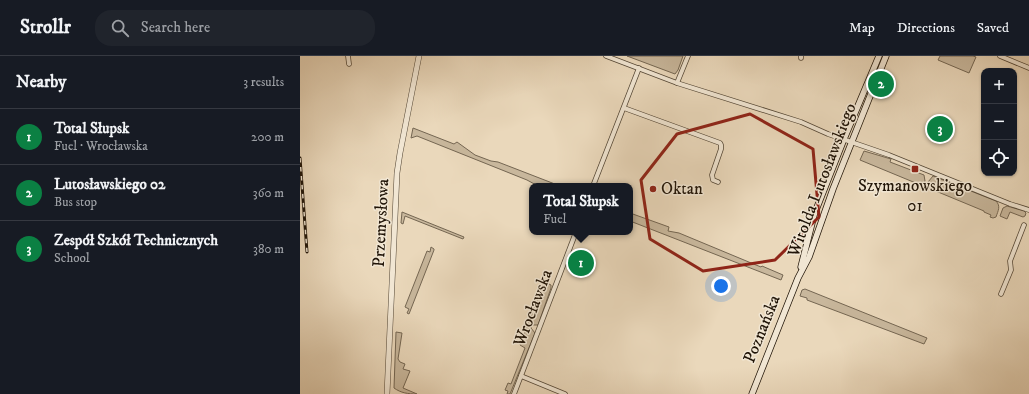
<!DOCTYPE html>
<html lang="en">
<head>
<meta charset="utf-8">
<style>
  body { margin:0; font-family:"IM FELL DW Pica",serif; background:#20242c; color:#f1f3f6 }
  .controls { position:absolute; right:12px; top:12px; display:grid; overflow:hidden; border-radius:8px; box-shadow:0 1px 3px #0004 }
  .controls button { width:36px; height:36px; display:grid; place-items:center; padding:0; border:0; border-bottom:1px solid #363941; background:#171b24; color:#f1f3f6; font:20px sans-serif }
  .you { position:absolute; left:421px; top:230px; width:14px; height:14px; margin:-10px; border:3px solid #fff; border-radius:50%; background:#1a73e8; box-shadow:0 0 0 6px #1a73e833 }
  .badge { display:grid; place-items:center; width:26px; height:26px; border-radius:50%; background:#0b8043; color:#fff; font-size:13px; font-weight:700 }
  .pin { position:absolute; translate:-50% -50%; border:2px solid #fff; box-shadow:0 1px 4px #0006 }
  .popup { position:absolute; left:229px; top:127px; width:104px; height:52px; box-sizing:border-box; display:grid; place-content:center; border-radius:8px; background:#171b24; filter:drop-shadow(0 1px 3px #0005); font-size:13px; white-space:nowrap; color:#9ea1a6 }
  .popup b { font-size:15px; color:#f1f3f6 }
  .popup::after { content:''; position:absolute; left:50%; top:100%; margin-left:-8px; border:8px solid transparent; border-top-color:#171b24 }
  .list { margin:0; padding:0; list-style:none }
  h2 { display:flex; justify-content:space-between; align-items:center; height:52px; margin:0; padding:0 16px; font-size:17px }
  h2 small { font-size:13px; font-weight:400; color:#9ea1a6 }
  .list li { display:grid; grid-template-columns:26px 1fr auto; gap:12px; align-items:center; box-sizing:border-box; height:56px; padding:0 16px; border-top:1px solid #363941 }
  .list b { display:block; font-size:15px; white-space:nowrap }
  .list p { margin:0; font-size:13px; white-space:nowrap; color:#9ea1a6 }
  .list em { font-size:13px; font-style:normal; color:#9ea1a6 }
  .icon { flex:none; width:22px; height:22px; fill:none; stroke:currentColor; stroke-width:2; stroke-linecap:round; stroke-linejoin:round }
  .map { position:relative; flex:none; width:729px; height:338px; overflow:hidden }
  header { display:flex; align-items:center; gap:24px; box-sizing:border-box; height:56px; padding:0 20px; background:#171b24; border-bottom:1px solid #363941 }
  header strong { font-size:19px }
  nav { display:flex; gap:22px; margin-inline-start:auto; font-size:14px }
  .search { width:280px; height:36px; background:#20242c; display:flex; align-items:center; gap:10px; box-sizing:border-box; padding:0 14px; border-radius:16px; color:#9ea1a6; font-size:15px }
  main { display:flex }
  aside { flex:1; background:#171b24 }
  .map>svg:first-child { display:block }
  .green { fill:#c8b79c; stroke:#746652 }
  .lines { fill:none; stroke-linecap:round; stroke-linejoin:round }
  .minor-casing { stroke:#524534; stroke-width:5.5 }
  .tertiary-casing { stroke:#524534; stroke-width:6 }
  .secondary-casing { stroke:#201407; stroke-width:7 }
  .minor { stroke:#f1e6d3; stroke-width:4 }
  .tertiary { stroke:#f1e6d3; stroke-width:5 }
  .secondary { stroke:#f1e6d3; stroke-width:5.5 }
  .rail-casing { stroke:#201407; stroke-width:3 }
  .rail { stroke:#f1e6d3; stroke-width:1.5; stroke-dasharray:4.5; stroke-linecap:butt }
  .marked { fill:none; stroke:#8f2418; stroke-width:3; stroke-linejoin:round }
  .poi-dot { fill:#8f2418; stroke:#f1e6d3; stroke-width:1.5 }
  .labels { text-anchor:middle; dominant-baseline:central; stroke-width:3; stroke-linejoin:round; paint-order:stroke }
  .street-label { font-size:17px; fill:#201407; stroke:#f1e6d3 }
  .poi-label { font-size:17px; fill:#201407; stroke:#f1e6d3 }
</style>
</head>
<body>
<header>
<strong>Strollr</strong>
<div class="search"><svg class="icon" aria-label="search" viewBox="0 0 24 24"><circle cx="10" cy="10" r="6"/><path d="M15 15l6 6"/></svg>Search here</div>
<nav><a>Map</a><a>Directions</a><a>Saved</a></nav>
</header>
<main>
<aside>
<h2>Nearby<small>3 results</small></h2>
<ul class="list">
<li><span class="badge">1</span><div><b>Total Słupsk</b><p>Fuel · Wrocławska</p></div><em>200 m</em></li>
<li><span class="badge">2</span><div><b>Lutosławskiego 02</b><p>Bus stop</p></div><em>360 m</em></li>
<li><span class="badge">3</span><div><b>Zespół Szkół Technicznych</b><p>School</p></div><em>380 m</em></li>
</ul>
</aside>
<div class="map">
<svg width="729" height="338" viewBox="0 0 729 338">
  <rect width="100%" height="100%" fill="#ead8bb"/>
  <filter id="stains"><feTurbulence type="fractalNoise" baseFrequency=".005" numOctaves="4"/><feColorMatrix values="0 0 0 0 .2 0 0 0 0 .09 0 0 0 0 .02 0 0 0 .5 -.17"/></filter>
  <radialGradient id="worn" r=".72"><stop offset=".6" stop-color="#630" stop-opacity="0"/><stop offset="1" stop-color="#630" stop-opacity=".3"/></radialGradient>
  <g class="green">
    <polygon points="327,0 383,0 378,14 375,18"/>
    <polygon points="640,0 673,0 676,1 669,17 638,4"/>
    <polygon points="113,72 154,88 157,86 175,99 191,105 198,106 260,130 238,130 227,124 117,80 111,82"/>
    <polygon points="564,95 591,103 590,106 624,119 625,125 623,130 560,104"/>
    <path d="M 633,120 L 696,145 C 701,150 698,155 696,161 L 693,162 L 690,161 L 691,159 L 684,156 L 684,155 L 626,131 L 628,126 Z"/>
    <polygon points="707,150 724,155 726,157 725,160 723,161 710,156 707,163 700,160 703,152"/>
    <polygon points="102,156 164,181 163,183 105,160 103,168 101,167"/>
    <polygon points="330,157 369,171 368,175 379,177 456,209 461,211 462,210 483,219 481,224 330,165"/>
    <polygon points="131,191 134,193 134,194 109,258 107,257 109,253 105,251 127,195 130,196"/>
    <polygon points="244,227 247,227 251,229 251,232 238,269 232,269 231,272 235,277 210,338 207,338 208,335 205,334 208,327 211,328 225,292 220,289 243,229"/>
    <polygon points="505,233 627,282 624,288 507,244 507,242 500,240 502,234"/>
    <path d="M 96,276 L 102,277 L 98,303 L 100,306 L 105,308 L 103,313 L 110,315 L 103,332 L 117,338 C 108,338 101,337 94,332 Z"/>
  </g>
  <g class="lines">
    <defs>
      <g id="minor">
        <polyline points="48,0 49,8"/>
        <polyline points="306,0 377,27 501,66 528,78 589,99 710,148 729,154"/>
        <polyline points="501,0 501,2"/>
        <polyline points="700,0 729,12"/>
        <polyline points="377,27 388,0"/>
        <polyline points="324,52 420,87 421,89 421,93 412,119 413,124 418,126"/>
        <polyline points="293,130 339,12"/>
        <polyline points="701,238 711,214 710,205 724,169"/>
        <polyline points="221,320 265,338"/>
        <polyline points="214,338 276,176"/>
      </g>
      <polyline id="tertiary" points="87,338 97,117 100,97 119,0"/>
      <g id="secondary">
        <polyline points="501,211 514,159 544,83 579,0"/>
        <polyline points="452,338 498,222 509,201 533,133 586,0"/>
      </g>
    </defs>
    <use href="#minor" class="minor-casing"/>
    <use href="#tertiary" class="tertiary-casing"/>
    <use href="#secondary" class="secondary-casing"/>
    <use href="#minor" class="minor"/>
    <use href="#tertiary" class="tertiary"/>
    <use href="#secondary" class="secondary"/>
    <defs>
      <polyline id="rail" points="0,102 7,196"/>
    </defs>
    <use href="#rail" class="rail-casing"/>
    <use href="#rail" class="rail"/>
  </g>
  <path class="marked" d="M 450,58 L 513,93 L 519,161 L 475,204 L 403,215 L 350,183 L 341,124 L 377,78 Z"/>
  <g class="poi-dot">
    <rect x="611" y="109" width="8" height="8" rx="2"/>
    <circle cx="353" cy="133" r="4"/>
  </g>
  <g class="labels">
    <g class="street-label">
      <text transform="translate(522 124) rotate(-69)">Witolda Lutosławskiego</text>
      <text transform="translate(81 167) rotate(-87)">Przemysłowa</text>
      <text transform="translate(233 252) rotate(-69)">Wrocławska</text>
      <text transform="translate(462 273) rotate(-68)">Poznańska</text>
    </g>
    <g class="poi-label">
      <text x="615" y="130">Szymanowskiego<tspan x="615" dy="20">01</tspan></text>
      <text x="361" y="133" text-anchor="start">Oktan</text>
    </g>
  </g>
  <rect width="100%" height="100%" filter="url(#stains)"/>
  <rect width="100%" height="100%" fill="url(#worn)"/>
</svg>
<div class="controls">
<button>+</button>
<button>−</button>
<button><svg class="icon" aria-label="locate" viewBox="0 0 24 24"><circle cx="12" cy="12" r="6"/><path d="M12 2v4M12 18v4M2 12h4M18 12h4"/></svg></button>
</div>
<div class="you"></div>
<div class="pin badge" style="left:281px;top:207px">1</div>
<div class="popup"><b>Total Słupsk</b>Fuel</div>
<div class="pin badge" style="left:581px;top:28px">2</div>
<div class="pin badge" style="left:640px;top:73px">3</div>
</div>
</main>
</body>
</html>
